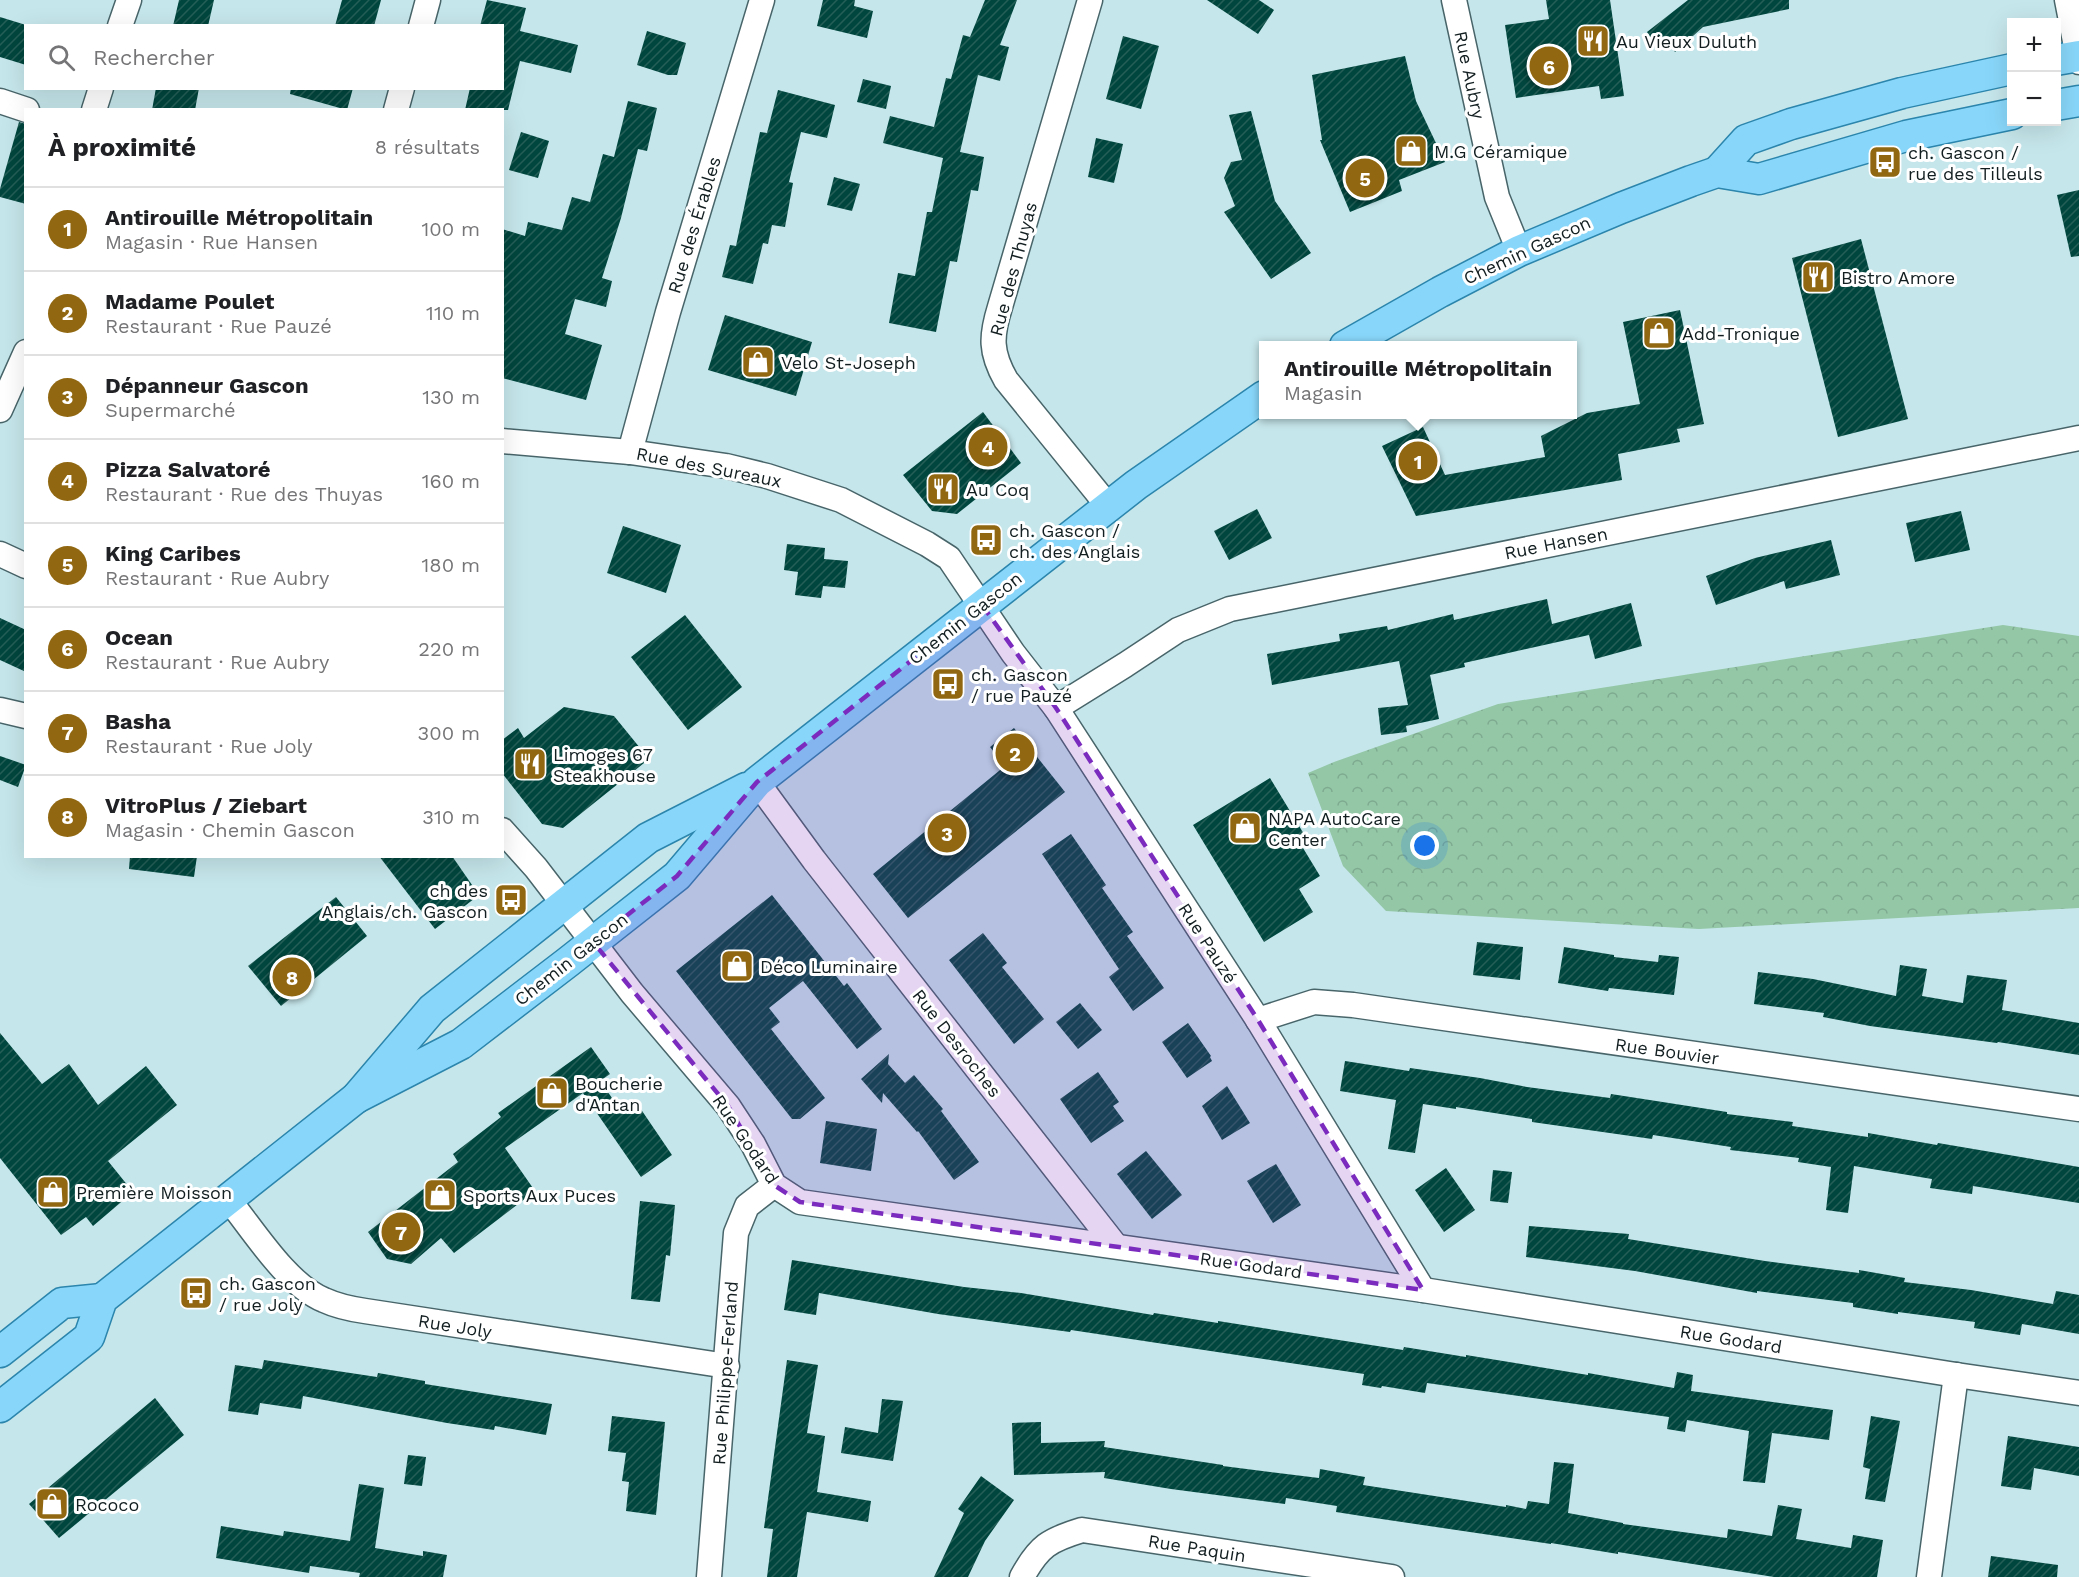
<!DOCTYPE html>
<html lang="fr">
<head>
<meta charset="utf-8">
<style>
  body { margin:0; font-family:"Work Sans",sans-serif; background:#f2f2f2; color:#202124 }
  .controls { position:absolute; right:18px; top:18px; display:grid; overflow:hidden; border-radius:0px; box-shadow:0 6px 24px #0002 }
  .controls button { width:54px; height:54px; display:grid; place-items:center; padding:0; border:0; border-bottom:2px solid #e0e0e0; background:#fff; color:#202124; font:30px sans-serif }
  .you { position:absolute; left:1425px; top:846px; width:21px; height:21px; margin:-15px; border:4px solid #fff; border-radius:50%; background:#1a73e8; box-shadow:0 0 0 9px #1a73e833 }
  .badge { display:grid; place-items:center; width:39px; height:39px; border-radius:50%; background:#916811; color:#fff; font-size:20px; font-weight:700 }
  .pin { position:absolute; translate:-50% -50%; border:3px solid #fff; box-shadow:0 2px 6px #0006 }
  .popup { position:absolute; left:1259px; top:341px; width:318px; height:78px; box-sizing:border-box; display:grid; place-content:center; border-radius:0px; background:#fff; filter:drop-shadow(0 2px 4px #0005); font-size:20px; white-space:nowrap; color:#757577 }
  .popup b { font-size:22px; color:#202124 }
  .popup::after { content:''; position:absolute; left:50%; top:100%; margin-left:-12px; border:12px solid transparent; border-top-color:#fff }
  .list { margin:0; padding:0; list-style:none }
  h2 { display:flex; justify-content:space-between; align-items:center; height:78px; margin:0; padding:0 24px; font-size:26px }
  h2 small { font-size:20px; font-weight:400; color:#757577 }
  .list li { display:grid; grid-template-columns:39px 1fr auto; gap:18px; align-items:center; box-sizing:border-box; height:84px; padding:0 24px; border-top:2px solid #e0e0e0 }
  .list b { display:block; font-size:22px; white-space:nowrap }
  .list p { margin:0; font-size:20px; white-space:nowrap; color:#757577 }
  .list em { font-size:20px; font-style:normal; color:#757577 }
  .icon { flex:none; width:33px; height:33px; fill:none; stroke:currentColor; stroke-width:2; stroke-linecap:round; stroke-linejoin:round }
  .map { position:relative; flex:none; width:2079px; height:1577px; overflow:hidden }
  .search { position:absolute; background:#fff; box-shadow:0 6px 24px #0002; left:24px; top:24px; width:480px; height:66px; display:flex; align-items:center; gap:15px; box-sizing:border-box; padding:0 21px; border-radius:0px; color:#757577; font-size:22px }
  .panel { position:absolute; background:#fff; box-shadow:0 6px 24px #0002; left:24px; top:108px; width:480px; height:750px; border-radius:0px }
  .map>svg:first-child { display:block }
  .forest { fill:url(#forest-crowns) }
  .building { fill:url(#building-hatch) }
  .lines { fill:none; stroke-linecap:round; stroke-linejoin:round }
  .minor-casing { stroke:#48656a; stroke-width:27 }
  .major-casing { stroke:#2b85ac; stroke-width:33 }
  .minor { stroke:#fff; stroke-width:24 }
  .major { stroke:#88d7fa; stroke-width:30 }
  .marked { fill:#7b2cbf; fill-opacity:0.2; stroke:#7b2cbf; stroke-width:4.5; stroke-dasharray:12 8; stroke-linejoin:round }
  .labels { text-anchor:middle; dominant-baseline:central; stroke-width:6; stroke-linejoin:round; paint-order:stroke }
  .poi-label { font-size:18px; fill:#121e20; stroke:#fff; text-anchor:start }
  .street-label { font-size:18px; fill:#121e20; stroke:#fff }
</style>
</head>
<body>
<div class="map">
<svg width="2079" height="1577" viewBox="0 0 2079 1577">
  <defs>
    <pattern id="forest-crowns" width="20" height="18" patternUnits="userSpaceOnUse" patternTransform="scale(1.5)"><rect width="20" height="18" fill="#93c7a6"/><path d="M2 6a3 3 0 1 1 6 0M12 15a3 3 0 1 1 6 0" fill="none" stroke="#7eaa8f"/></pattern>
    <pattern id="building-hatch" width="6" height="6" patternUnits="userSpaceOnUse" patternTransform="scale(1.5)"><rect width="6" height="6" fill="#00463e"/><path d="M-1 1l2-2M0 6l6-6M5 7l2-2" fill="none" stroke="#255e57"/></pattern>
  </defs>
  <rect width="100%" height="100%" fill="#c5e6eb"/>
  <polygon class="forest" points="2003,625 2079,636 2079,908 1699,929 1386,911 1343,866 1308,773 1334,762 1498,704"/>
  <g class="building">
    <polygon points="179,0 214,0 208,26 173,26"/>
    <polygon points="342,0 381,0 374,26 335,26"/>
    <polygon points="487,0 526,8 520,31 578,45 571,73 520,61 508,110 465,110 470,88 502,88 502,26 480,26"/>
    <polygon points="823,0 855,0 854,6 873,11 867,38 817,26"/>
    <polygon points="985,0 1017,0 1000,45 1009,47 1000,81 978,75 960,152 984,157 978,191 971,190 957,262 950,261 936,332 889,323 898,273 915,276 927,212 932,212 943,158 883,143 890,116 934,127 946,78 951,79 963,35 970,37"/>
    <polygon points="1207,0 1259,0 1274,10 1258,34"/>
    <polygon points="1546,0 1610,0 1624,96 1601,99 1599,86 1516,98 1505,25 1549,19"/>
    <polygon points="1688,0 1789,0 1789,9 1703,27 1675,52 1668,41 1657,48 1647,32"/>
    <polygon points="0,17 26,25 26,65 0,57"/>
    <polygon points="647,31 686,43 677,75 668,75 637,65"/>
    <polygon points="1123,36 1159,46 1141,109 1106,99"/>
    <polygon points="1405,56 1416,101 1445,162 1399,180 1402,191 1350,212 1320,140 1322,140 1312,75"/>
    <polygon points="863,79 891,86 886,109 857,102"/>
    <polygon points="156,88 199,88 195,110 152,110"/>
    <polygon points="291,88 353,88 347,110 290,94"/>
    <polygon points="778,90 835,105 827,138 801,132 789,182 793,183 785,227 772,225 768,244 763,243 753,284 722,277 730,245 736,246 760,132 767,133"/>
    <polygon points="628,101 657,108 647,151 638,149 621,218 602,278 612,281 606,307 575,299 565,334 602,345 586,400 502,378 502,229 525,236 528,222 562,230 572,197 590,202 603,154 614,157"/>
    <polygon points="1251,111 1275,201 1311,253 1271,279 1224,212 1235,206 1224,178 1231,162 1242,160 1229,115"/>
    <polygon points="19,122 26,124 26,204 0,197 0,189"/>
    <polygon points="521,132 549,141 538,178 509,170"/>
    <polygon points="1096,138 1123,144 1114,183 1088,177"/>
    <polygon points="834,177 860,184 852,211 827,205"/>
    <polygon points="2079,190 2079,256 2071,257 2057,195"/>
    <polygon points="1861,239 1908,419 1838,437 1792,258"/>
    <polygon points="1680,310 1704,424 1677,429 1680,442 1618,454 1622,480 1416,516 1382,446 1423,427 1445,475 1545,457 1541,436 1587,413 1640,404 1623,322"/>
    <polygon points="725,315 812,342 796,396 708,370"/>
    <polygon points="983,412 1021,463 957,514 932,511 903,475"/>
    <polygon points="1257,509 1272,538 1229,560 1214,531"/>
    <polygon points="1961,511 1970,550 1915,562 1906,523"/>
    <polygon points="623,526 681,545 666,593 607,573"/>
    <polygon points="1831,540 1840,575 1786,589 1784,581 1716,605 1706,576 1755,558"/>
    <polygon points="787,544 825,548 824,559 848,561 845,588 823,586 821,598 795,595 798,572 784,570"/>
    <polygon points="1547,599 1552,624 1631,603 1642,646 1595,659 1589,635 1464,663 1465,667 1430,675 1439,719 1406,726 1407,732 1381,735 1378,708 1408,705 1399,661 1272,685 1267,654 1340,641 1339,634 1387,626 1388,630 1453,614 1454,620"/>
    <polygon points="685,615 742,687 688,730 631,657"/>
    <polygon points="0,618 26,630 26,672 0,660"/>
    <polygon points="564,707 614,716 649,759 563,828 542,824 502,773 502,740 518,728 524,738"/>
    <polygon points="1014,728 1065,792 908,918 873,874 1005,766 990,747"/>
    <polygon points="0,756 26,765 18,787 0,780"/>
    <polygon points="1270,778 1310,844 1303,848 1320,876 1299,889 1313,912 1264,942 1193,825"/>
    <polygon points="1071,834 1106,885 1102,888 1133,932 1127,936 1164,988 1133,1011 1109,977 1119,969 1042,854"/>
    <polygon points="130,856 197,856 194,877 129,869"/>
    <polygon points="379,856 452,856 479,895 435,929"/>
    <polygon points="772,895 844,986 847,983 882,1029 857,1049 803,981 769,1008 780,1022 771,1029 825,1098 800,1119 792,1119 676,971"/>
    <polygon points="336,897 367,936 281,1006 248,966"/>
    <polygon points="983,933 1007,963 1002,967 1044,1019 1014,1044 949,960"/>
    <polygon points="1477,942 1523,947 1520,980 1473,975"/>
    <polygon points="1564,947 1614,955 1614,957 1658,962 1659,955 1679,957 1674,995 1609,988 1608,991 1558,983"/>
    <polygon points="1900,965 1927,969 1922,996 1963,1003 1967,975 2007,980 2002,1010 2079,1023 2079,1055 1998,1042 1997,1043 1870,1026 1823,1017 1824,1013 1754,1004 1758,972 1813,979 1896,996"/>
    <polygon points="1080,1003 1102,1030 1078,1049 1056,1022"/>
    <polygon points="1188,1023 1211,1056 1210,1057 1212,1061 1187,1078 1162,1042"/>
    <polygon points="0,1033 42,1084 69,1064 98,1105 146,1066 177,1105 108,1161 133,1192 93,1226 86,1217 61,1235 0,1158"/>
    <polygon points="591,1047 610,1074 600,1081 622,1112 636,1102 672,1155 641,1177 583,1093 505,1148 535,1191 454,1253 441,1238 411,1264 387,1259 368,1232 458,1162 453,1154 501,1117 498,1113"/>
    <polygon points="889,1054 888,1064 905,1083 914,1075 943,1109 941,1111 979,1162 954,1180 918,1131 917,1132 883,1093 882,1103 861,1079"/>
    <polygon points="1345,1061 1409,1071 1410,1068 1480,1078 1527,1087 1610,1098 1611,1094 1727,1112 1727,1114 1793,1122 1792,1126 1868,1137 1868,1133 1937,1145 1938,1143 2079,1167 2079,1203 1973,1186 1972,1194 1930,1188 1932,1179 1854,1166 1848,1213 1826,1210 1831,1167 1798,1162 1799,1158 1730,1150 1731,1147 1653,1135 1652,1139 1532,1122 1532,1119 1456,1107 1456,1109 1423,1104 1415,1153 1388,1149 1396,1100 1340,1091"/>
    <polygon points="1098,1072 1119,1102 1113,1106 1124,1121 1091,1143 1060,1099"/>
    <polygon points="1227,1086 1250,1123 1222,1140 1202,1106"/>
    <polygon points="826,1121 877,1129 871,1171 820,1163"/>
    <polygon points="1146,1151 1182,1195 1152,1219 1117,1174"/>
    <polygon points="1276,1164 1301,1205 1273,1223 1247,1181"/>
    <polygon points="1446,1168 1475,1210 1444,1232 1415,1190"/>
    <polygon points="1493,1170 1512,1172 1508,1203 1490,1201"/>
    <polygon points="640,1201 675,1205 670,1256 666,1255 660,1302 631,1299"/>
    <polygon points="1529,1226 1629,1234 1628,1239 1765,1261 1859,1273 1859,1270 1905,1278 1904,1282 1971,1290 2053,1304 2056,1291 2079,1295 2079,1334 2022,1324 2020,1335 1974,1328 1975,1322 1898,1312 1898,1314 1853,1307 1853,1303 1757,1291 1757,1293 1635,1271 1526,1257"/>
    <polygon points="792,1260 964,1287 1021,1293 1153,1315 1154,1313 1218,1323 1218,1321 1403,1350 1404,1347 1466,1357 1466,1355 1588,1375 1588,1373 1674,1388 1677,1372 1693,1375 1691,1391 1833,1410 1829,1440 1772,1433 1765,1483 1743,1481 1749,1431 1687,1420 1685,1432 1667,1429 1669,1417 1427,1383 1425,1393 1382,1386 1381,1388 1362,1385 1364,1374 1071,1330 1070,1332 938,1314 819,1293 816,1315 784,1310"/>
    <polygon points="264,1360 377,1377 378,1373 425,1381 425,1384 552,1404 546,1435 495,1426 494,1430 447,1423 303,1396 301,1409 260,1403 258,1415 228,1411 235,1365 262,1369"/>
    <polygon points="787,1360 818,1365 807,1433 825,1436 817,1492 871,1501 868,1522 807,1512 797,1577 767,1577 773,1529 764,1528"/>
    <polygon points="155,1398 184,1435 59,1538 29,1504"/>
    <polygon points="882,1399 903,1401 893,1461 841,1453 845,1427 878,1433"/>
    <polygon points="612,1416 665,1422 656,1515 626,1511 629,1482 622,1481 626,1453 608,1451"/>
    <polygon points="1871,1416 1900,1421 1885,1502 1865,1499 1870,1469 1863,1467"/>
    <polygon points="1041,1422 1041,1443 1105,1441 1104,1447 1223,1465 1223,1466 1319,1478 1320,1469 1365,1477 1363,1485 1506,1507 1506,1505 1526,1509 1528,1501 1549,1504 1554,1462 1574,1464 1568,1513 1623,1523 1623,1524 1727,1538 1728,1529 1772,1536 1778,1505 1802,1509 1796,1539 1851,1548 1853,1535 1883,1540 1877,1577 1774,1577 1618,1552 1618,1554 1551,1543 1551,1544 1368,1517 1336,1512 1337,1506 1286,1498 1285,1504 1171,1489 1104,1478 1105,1472 1014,1475 1012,1423"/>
    <polygon points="2008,1436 2079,1447 2079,1476 2034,1468 2031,1490 2001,1486"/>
    <polygon points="408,1455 426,1457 422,1486 404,1484"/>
    <polygon points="981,1476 1014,1500 985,1541 968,1577 934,1577 964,1513 958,1509"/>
    <polygon points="359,1484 384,1488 375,1548 423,1556 423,1551 447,1555 443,1577 359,1577 360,1573 310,1566 309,1573 216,1558 221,1526 283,1536 284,1531 350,1541"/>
    <polygon points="1991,1556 2058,1565 2057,1577 1988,1577"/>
  </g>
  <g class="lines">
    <defs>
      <g id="minor">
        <path d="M 1090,0 L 1000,307 C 991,336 990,352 1006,380 L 1109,507"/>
        <polyline points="1454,0 1497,197 1519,251"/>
        <polyline points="2067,0 2079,62"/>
        <polyline points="120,26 129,0"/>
        <polyline points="421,26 428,0"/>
        <polyline points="0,101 27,110"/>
        <polyline points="94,110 101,88"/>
        <polyline points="396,110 402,88"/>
        <polyline points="0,410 26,352"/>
        <polyline points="502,441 630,452 726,466 767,476 841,500 927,544 949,558 1013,653 1056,708 1258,1020 1423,1290"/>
        <polyline points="630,452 668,312 762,0"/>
        <polyline points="0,554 26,566"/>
        <polyline points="1056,708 1125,665 1178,630 1230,609 2079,438"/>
        <polyline points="0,710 26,716"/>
        <polyline points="757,782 814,860 1115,1245"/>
        <polyline points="502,830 536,868 632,993 728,1106 753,1144 774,1185 800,1202 1423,1290 1956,1375 2079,1393"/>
        <polyline points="1258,1020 1314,1002 1353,1005 2079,1109"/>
        <path d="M 228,1199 C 254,1231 286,1284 324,1300 C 337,1306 351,1309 365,1311 L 727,1366"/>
        <polyline points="709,1577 736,1233 747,1206 774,1185"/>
        <path d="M 1022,1577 C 1039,1546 1049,1540 1082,1530 L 1392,1577"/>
        <polyline points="1929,1577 1956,1375"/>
      </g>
      <g id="major">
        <polyline points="2056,60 2079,56"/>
        <polyline points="2056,105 2079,101"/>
        <polyline points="1717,172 1746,140 1791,124 1902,93 2012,69"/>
        <polyline points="1345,346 1440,292 1519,251 1621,208 1691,181 1717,172 1759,179 1906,136 2012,114"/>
        <polyline points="356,1098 461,1044 568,962 677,876 757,782 1136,485 1264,396"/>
        <polyline points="0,1352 62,1303 102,1299"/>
        <polyline points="0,1407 89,1337 102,1299 356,1098 432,1009 538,925 648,838 746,788"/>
      </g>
    </defs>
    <use href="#minor" class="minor-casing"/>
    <use href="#major" class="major-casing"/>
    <use href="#minor" class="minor"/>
    <use href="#major" class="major"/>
  </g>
  <path class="marked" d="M 982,605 L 1056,708 L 1258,1020 L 1423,1290 L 800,1202 L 774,1185 L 728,1106 L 593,942 L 677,876 L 757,782 Z"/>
  <defs>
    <symbol id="restaurant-square" viewBox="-11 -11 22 22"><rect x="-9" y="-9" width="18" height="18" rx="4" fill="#916811" stroke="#fff"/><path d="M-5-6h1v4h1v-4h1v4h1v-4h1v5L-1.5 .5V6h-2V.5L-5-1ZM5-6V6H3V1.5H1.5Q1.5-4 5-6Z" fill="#fff"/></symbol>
    <symbol id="shop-square" viewBox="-11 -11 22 22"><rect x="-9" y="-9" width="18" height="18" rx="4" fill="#916811" stroke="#fff"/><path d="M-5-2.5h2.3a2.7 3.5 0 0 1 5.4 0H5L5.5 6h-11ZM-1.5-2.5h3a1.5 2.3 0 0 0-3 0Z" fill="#fff"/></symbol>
    <symbol id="bus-square" viewBox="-11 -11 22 22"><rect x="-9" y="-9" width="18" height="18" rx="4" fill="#916811" stroke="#fff"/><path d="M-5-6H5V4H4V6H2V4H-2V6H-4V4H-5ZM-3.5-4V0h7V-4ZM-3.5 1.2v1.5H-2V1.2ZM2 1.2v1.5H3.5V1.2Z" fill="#fff"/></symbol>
  </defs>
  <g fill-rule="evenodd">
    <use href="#restaurant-square" x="1574" y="22" width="38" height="38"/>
    <use href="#shop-square" x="1392" y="132" width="38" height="38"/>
    <use href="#bus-square" x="1866" y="143" width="38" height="38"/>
    <use href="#restaurant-square" x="1799" y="258" width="38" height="38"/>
    <use href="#shop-square" x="1640" y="314" width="38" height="38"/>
    <use href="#shop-square" x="739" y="343" width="38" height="38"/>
    <use href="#restaurant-square" x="924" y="470" width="38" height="38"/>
    <use href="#bus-square" x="967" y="521" width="38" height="38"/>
    <use href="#bus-square" x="929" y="665" width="38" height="38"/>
    <use href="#restaurant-square" x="511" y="745" width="38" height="38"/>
    <use href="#shop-square" x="1226" y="809" width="38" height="38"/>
    <use href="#bus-square" x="492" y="881" width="38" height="38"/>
    <use href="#shop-square" x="718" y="947" width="38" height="38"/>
    <use href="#shop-square" x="533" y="1074" width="38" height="38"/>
    <use href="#shop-square" x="34" y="1173" width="38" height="38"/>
    <use href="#shop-square" x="421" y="1176" width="38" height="38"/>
    <use href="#bus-square" x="177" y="1274" width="38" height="38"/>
    <use href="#shop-square" x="33" y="1485" width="38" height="38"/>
  </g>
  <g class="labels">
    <g class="poi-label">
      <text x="1616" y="41">Au Vieux Duluth</text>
      <text x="1434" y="151">M.G Céramique</text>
      <text x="1908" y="152">ch. Gascon /<tspan x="1908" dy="21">rue des Tilleuls</tspan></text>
      <text x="1841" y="277">Bistro Amore</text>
      <text x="1682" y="333">Add-Tronique</text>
      <text x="781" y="362">Velo St-Joseph</text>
      <text x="966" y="489">Au Coq</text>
      <text x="1009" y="530">ch. Gascon /<tspan x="1009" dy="21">ch. des Anglais</tspan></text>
      <text x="971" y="674">ch. Gascon<tspan x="971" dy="21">/ rue Pauzé</tspan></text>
      <text x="553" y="754">Limoges 67<tspan x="553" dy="21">Steakhouse</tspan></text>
      <text x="1268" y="818">NAPA AutoCare<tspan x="1268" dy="21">Center</tspan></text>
      <text x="488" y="890" text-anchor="end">ch des<tspan x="488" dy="21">Anglais/ch. Gascon</tspan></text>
      <text x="760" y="966">Déco Luminaire</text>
      <text x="575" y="1083">Boucherie<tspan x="575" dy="21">d'Antan</tspan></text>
      <text x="76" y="1192">Première Moisson</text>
      <text x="463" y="1195">Sports Aux Puces</text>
      <text x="219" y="1283">ch. Gascon<tspan x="219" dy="21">/ rue Joly</tspan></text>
      <text x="75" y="1504">Rococo</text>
    </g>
    <g class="street-label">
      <text transform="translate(1470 75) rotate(78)">Rue Aubry</text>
      <text transform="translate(694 225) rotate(-73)">Rue des Érables</text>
      <text transform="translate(1527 250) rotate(-25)">Chemin Gascon</text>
      <text transform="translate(1013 269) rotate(-75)">Rue des Thuyas</text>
      <text transform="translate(709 467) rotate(11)">Rue des Sureaux</text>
      <text transform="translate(1556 543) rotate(-11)">Rue Hansen</text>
      <text transform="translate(965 618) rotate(-38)">Chemin Gascon</text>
      <text transform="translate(1208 943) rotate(57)">Rue Pauzé</text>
      <text transform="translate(571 959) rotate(-38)">Chemin Gascon</text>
      <text transform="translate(957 1043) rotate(52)">Rue Desroches</text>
      <text transform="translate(1667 1051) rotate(8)">Rue Bouvier</text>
      <text transform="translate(746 1139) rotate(56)">Rue Godard</text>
      <text transform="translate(1251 1265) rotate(8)">Rue Godard</text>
      <text transform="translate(455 1326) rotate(9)">Rue Joly</text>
      <text transform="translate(1731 1339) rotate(9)">Rue Godard</text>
      <text transform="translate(725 1373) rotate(-86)">Rue Philippe-Ferland</text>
      <text transform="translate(1197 1548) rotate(9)">Rue Paquin</text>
    </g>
  </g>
</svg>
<div class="controls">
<button>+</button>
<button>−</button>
</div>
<div class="you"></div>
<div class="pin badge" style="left:1418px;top:461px">1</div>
<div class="popup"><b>Antirouille Métropolitain</b>Magasin</div>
<div class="pin badge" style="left:1015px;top:753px">2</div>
<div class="pin badge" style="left:947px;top:833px">3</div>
<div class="pin badge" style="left:988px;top:447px">4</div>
<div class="pin badge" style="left:1365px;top:178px">5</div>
<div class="pin badge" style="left:1549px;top:66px">6</div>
<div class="pin badge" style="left:401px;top:1232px">7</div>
<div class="pin badge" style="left:292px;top:977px">8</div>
<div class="search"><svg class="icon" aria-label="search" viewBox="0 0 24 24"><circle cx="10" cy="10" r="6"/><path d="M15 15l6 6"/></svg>Rechercher</div>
<section class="panel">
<h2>À proximité<small>8 résultats</small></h2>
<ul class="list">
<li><span class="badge">1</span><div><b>Antirouille Métropolitain</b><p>Magasin · Rue Hansen</p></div><em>100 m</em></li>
<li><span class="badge">2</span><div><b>Madame Poulet</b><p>Restaurant · Rue Pauzé</p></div><em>110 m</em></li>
<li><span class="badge">3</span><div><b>Dépanneur Gascon</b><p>Supermarché</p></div><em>130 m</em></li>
<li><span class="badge">4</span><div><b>Pizza Salvatoré</b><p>Restaurant · Rue des Thuyas</p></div><em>160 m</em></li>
<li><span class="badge">5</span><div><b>King Caribes</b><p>Restaurant · Rue Aubry</p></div><em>180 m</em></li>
<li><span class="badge">6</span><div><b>Ocean</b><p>Restaurant · Rue Aubry</p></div><em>220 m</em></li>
<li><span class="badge">7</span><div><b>Basha</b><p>Restaurant · Rue Joly</p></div><em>300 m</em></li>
<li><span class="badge">8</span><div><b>VitroPlus / Ziebart</b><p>Magasin · Chemin Gascon</p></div><em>310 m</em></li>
</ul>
</section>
</div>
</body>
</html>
